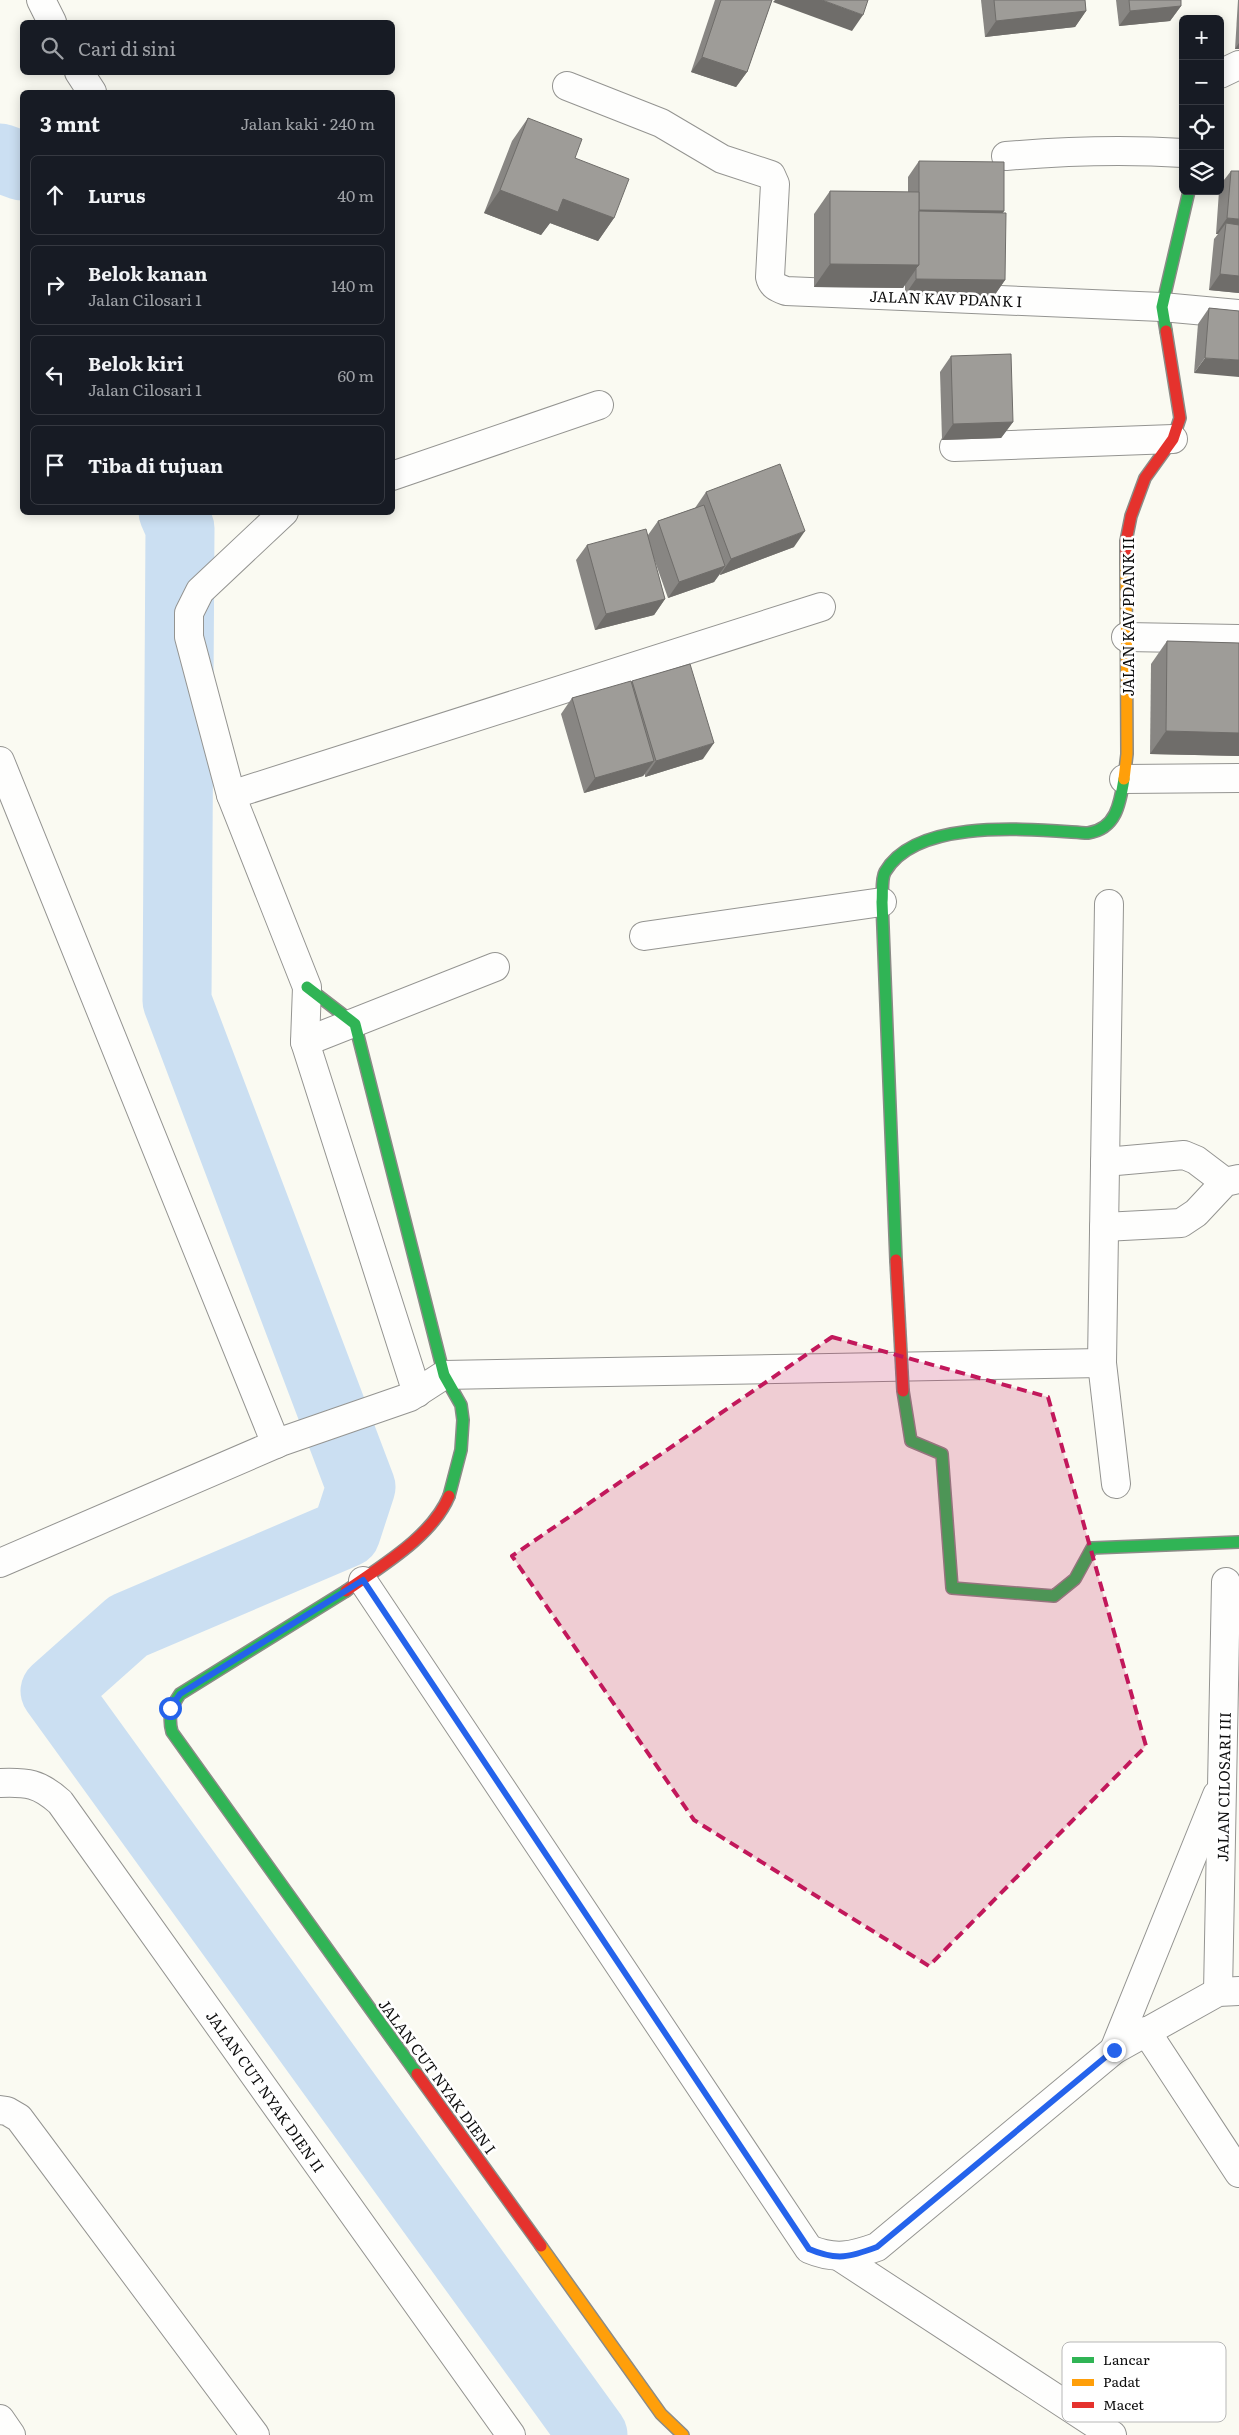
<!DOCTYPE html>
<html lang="id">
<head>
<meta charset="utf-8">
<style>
  body { margin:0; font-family:Literata,serif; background:#242831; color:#f1f3f6 }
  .controls { position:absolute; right:15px; top:15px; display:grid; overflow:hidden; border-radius:8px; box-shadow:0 2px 12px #0003 }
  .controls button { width:45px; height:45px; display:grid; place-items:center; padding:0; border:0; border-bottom:1px solid #363941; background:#171b24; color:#f1f3f6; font:25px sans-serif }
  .stop { position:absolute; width:15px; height:15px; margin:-11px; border:4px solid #2563eb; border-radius:50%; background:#fff }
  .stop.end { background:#2563eb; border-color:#fff; box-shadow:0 1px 5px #0008 }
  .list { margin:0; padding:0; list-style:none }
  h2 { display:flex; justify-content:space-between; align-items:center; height:65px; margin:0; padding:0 20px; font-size:21px }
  h2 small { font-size:16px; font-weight:400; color:#9ea1a6 }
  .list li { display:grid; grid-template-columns:32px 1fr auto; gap:15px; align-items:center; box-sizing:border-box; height:80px; margin:0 10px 10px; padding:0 10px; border:1px solid #363941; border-radius:8px }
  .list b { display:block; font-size:19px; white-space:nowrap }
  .list p { margin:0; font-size:16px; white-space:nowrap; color:#9ea1a6 }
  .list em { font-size:16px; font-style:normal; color:#9ea1a6 }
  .icon { flex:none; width:28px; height:28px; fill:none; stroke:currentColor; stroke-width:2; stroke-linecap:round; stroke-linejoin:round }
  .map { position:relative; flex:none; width:1239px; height:2435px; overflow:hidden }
  .search { position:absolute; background:#171b24; box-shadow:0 2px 12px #0003; left:20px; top:20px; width:375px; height:55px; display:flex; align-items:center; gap:12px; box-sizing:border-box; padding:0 18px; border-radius:8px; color:#9ea1a6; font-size:19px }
  .panel { position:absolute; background:#171b24; box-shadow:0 2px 12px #0003; left:20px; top:90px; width:375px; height:425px; border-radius:8px }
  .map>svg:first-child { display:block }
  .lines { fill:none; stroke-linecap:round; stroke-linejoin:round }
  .river { stroke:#cbdff2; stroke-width:69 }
  .street-casing { stroke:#949491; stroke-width:30 }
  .fast-casing { stroke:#8b8b87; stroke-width:14 }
  .slow-casing { stroke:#8b8b87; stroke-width:14 }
  .jam-casing { stroke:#8b8b87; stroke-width:14 }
  .street { stroke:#fefefd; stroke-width:28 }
  .fast { stroke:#30b455; stroke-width:11 }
  .slow { stroke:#ff9f0a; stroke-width:11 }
  .jam { stroke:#e5322d; stroke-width:11 }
  .jam-bridge-casing { stroke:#8b8b87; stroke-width:14; stroke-linecap:butt }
  .jam-bridge { stroke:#e5322d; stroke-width:11 }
  .wall { fill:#888683 }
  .shaded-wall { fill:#6f6d6a }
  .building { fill:#9e9c98; stroke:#6f6d6a }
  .route { stroke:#2563eb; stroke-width:6 }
  .marked { fill:#c2185b; fill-opacity:0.2; stroke:#c2185b; stroke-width:4; stroke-dasharray:10 6; stroke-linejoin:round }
  .labels { text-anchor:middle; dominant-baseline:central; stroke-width:5; stroke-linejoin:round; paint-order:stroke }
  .street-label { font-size:15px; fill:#0e0e0e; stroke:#fff }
  .key { fill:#fff; stroke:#b7b7b7; stroke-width:1 }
  .key-label { font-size:14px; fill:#0e0e0e }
</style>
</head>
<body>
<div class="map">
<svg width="1239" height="2435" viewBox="0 0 1239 2435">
  <rect width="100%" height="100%" fill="#fafaf2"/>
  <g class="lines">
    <g class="river">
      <polyline points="0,158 22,166"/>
      <polyline points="173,512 180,528 177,1001 361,1487 346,1533 128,1626 55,1691 593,2435"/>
    </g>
    <defs>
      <g id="street">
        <polyline points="41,0 52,22"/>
        <polyline points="79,72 92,92"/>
        <polyline points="1220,74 1239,65"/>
        <path d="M 567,86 L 661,123 L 722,159 L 771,175 L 775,184 L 770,277 C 772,286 778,288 786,291 L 1162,307 L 1239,314"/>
        <path d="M 1006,156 C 1065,151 1123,149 1183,153"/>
        <polyline points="954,447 1173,439"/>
        <polyline points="392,476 599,405"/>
        <polyline points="284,512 200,591 189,613 189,637 231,795 307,987 305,1042 417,1393"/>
        <polyline points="1126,637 1239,639"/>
        <polyline points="0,761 276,1444"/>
        <polyline points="1124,779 1239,778"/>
        <polyline points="231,795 821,607"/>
        <polyline points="1109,904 1102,1363 1116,1484"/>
        <polyline points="644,936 882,902"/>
        <polyline points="305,1042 495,967"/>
        <polyline points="1105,1162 1184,1155 1196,1160 1225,1182"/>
        <polyline points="1104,1227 1181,1223 1196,1213 1225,1182 1239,1179"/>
        <polyline points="0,1563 283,1441 410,1397 444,1375 1102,1363"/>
        <path d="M 363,1581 L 809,2249 C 835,2260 852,2256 877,2247 L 1114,2050 L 1218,1992 L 1239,1991"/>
        <path d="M 0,1783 C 27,1782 39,1783 60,1802 L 511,2435"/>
        <polyline points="1218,1992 1226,1582"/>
        <polyline points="1146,2031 1239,2173"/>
        <polyline points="1114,2050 1217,1795"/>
        <polyline points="0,2110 7,2111 19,2118 255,2435"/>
        <polyline points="840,2257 1112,2435"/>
        <polyline points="0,2419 11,2435"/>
      </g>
      <g id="fast">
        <polyline points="1166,331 1162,307 1189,191"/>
        <polyline points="307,987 355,1024 444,1375 461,1405 463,1420 461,1450 449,1496"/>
        <path d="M 896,1260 L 882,902 C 883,894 881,879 885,872 C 917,816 1035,830 1088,833 C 1116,829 1120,804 1124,779"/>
        <polyline points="903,1391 911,1441 942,1454 952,1588 1054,1596 1075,1579 1092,1548 1239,1542"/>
        <path d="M 346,1591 L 180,1694 C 171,1707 168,1717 172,1732 L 417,2074"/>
      </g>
      <g id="slow">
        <polyline points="1124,779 1127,754 1126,561"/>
        <polyline points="541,2246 661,2414 683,2435"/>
      </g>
      <g id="jam">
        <polyline points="1126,561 1126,541 1131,516 1145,478 1173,439 1180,418 1166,331"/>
        <path d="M 346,1591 C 381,1566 432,1537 449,1496"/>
        <polyline points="417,2074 541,2246"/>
      </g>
    </defs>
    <use href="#street" class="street-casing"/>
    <use href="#fast" class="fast-casing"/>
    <use href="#slow" class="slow-casing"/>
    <use href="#jam" class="jam-casing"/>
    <use href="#street" class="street"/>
    <use href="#fast" class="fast"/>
    <use href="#slow" class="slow"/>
    <use href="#jam" class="jam"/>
    <defs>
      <polyline id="jam-bridge" points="896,1260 903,1391"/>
    </defs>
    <use href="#jam-bridge" class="jam-bridge-casing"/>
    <use href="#jam-bridge" class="jam-bridge"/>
  </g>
  <g class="wall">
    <polygon points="715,0 772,0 747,72 736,87 691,72"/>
    <polygon points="981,0 1085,0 1086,11 1075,27 985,37"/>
    <polygon points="1116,0 1181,0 1181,6 1170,21 1119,26"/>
    <polygon points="1238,0 1239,0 1239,49 1235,49"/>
    <polygon points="528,118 575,158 614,218 598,241 550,223 541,235 484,213 512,141"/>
    <polygon points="919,161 1004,211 1002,213 1005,280 994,296 905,295 905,284 903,288 814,287 814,214 830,191 908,192 908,177"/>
    <polygon points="1231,171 1239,293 1209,290 1214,239 1218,234 1216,234 1219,191 1220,191 1220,185"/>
    <polygon points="1209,308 1239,311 1194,373 1198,324"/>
    <polygon points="951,356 1013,422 1001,438 942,440 940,372"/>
    <polygon points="706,492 794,547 720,575 720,574 714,582 668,598 652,553 665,599 654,615 595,630 576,560 587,545 648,535 658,521 695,508"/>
    <polygon points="1167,641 1239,643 1239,756 1150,754 1151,664"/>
    <polygon points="632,681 703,759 645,777 645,774 643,776 584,793 561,714 572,698 631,682"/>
  </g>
  <g class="shaded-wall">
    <polygon points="775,0 822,0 863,15 852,31 773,2"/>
    <polygon points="1181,6 1170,21 1119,26 1130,11"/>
    <polygon points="1086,11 1075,27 985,37 996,21"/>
    <polygon points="1239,43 1239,49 1235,49"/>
    <polygon points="702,57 747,72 736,87 691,72"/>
    <polygon points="500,190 563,199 614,218 598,241 550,223 541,235 484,213"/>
    <polygon points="919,210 1004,211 993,227 917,214"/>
    <polygon points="1227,218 1239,219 1239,236 1226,223 1218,234 1216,234"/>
    <polygon points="830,264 919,265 903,288 814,287"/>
    <polygon points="1220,274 1239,276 1239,293 1209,290"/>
    <polygon points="916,279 1005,280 994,296 905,295"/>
    <polygon points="1205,358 1239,360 1239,377 1194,373"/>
    <polygon points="1013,422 1001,438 942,440 953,424"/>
    <polygon points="805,531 794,547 720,575 731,559"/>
    <polygon points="725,566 714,582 668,598 679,582"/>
    <polygon points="665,599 654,615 595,630 606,614"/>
    <polygon points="1166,731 1239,733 1239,756 1150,754"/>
    <polygon points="714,743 703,759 645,777 656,761"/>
    <polygon points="654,761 643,776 584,793 595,778"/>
  </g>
  <g class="building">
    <polygon points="721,0 772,0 747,72 702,57"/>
    <polygon points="822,0 868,0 863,15"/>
    <polygon points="994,0 1085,0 1086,11 996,21"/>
    <polygon points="1129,0 1181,0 1181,6 1130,11"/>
    <polygon points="528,118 582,139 575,158 629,179 614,218 563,199 558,212 500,190"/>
    <polygon points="919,161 1004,162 1004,211 919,210"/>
    <polygon points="1231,171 1239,171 1239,219 1227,218"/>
    <polygon points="830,191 919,192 919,265 830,264"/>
    <polygon points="919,211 1006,213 1005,280 916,279 916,268 919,265"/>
    <polygon points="1226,223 1239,225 1239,276 1220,274"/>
    <polygon points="1209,308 1239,311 1239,360 1205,358"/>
    <polygon points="1011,354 1013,422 953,424 951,356"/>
    <polygon points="780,464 805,531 731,559 706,492"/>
    <polygon points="704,505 725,566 679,582 658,521"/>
    <polygon points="646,529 665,599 606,614 587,545"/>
    <polygon points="1167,641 1239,643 1239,733 1166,731"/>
    <polygon points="690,664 714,743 656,761 632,681"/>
    <polygon points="631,681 654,761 595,778 572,698"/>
  </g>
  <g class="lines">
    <path class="route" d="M 170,1708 L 180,1694 L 363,1580 L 809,2249 C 837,2261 850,2257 877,2247 L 1114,2050"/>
  </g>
  <path class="marked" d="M 832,1337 L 1048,1397 L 1146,1746 L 929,1966 L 694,1820 L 512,1556 Z"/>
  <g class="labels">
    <g class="street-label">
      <text transform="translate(946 298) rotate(2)">JALAN KAV PDANK I</text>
      <text transform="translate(1127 617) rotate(-90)">JALAN KAV PDANK II</text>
      <text transform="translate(1223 1787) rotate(-89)">JALAN CILOSARI III</text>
      <text transform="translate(438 2076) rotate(54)">JALAN CUT NYAK DIEN I</text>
      <text transform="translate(266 2091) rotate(55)">JALAN CUT NYAK DIEN II</text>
    </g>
  </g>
  <rect x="1062" y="2342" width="164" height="80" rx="8" class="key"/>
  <rect x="1072" y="2357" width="22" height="6" fill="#30b455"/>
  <rect x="1072" y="2379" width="22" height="7" fill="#ff9f0a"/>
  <rect x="1072" y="2402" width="22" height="6" fill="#e5322d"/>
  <g class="key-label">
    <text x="1103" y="2365">Lancar</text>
    <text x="1103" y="2387">Padat</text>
    <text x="1103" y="2410">Macet</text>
  </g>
</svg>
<div class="controls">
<button>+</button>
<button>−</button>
<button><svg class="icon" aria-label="locate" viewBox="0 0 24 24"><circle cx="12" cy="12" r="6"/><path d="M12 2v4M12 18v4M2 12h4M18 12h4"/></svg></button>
<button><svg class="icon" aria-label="layers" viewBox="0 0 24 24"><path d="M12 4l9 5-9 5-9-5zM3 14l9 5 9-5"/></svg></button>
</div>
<div class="stop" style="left:170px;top:1708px"></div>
<div class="stop end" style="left:1114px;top:2050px"></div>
<div class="search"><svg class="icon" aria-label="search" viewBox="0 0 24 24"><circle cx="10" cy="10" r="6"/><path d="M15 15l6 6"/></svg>Cari di sini</div>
<section class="panel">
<h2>3 mnt<small>Jalan kaki · 240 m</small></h2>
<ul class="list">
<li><svg class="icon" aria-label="ahead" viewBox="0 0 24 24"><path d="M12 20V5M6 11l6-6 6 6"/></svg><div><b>Lurus</b></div><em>40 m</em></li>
<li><svg class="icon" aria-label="right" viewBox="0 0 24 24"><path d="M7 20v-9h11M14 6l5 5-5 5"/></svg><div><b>Belok kanan</b><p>Jalan Cilosari 1</p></div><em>140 m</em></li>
<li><svg class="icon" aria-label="left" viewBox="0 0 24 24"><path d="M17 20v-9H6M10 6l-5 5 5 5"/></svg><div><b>Belok kiri</b><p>Jalan Cilosari 1</p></div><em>60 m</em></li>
<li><svg class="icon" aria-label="arrive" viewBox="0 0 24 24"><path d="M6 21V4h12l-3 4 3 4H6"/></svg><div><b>Tiba di tujuan</b></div></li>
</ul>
</section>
</div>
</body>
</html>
